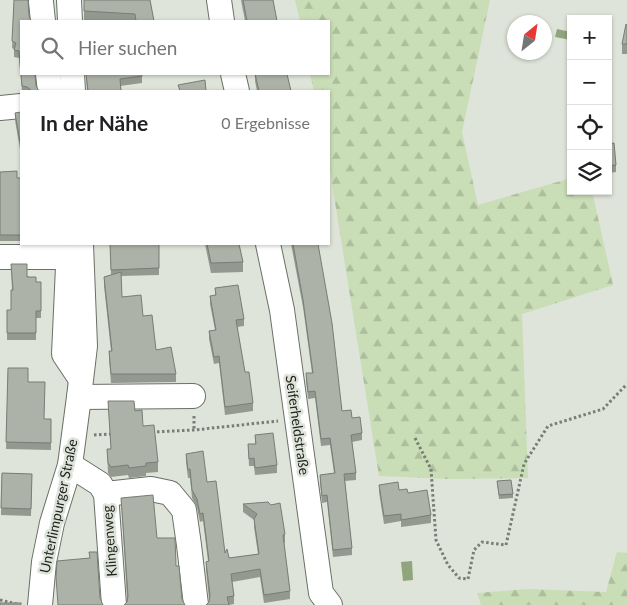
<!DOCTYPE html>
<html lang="de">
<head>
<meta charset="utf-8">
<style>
  body { margin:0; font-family:Lato,sans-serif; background:#f6f6f6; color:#202124 }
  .controls { position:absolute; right:15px; top:15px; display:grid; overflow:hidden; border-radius:0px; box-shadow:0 1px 4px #0004 }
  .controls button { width:45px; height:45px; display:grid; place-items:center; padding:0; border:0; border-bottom:1px solid #e0e0e0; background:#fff; color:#202124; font:25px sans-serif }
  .compass { position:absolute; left:507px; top:15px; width:45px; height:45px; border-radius:50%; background:#fff; box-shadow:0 1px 4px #0004; rotate:30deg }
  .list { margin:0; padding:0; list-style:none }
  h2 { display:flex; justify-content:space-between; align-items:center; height:65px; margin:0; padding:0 20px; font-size:21px }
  h2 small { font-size:16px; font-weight:400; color:#757577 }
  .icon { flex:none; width:28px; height:28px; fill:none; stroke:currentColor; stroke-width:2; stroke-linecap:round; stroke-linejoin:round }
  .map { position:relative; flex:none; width:627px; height:605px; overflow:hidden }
  .search { position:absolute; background:#fff; box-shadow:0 1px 4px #0004; left:20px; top:20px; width:310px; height:55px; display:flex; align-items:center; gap:12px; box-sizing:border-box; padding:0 18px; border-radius:0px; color:#757577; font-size:19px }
  .panel { position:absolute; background:#fff; box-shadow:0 1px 4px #0004; left:20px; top:90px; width:310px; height:155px; border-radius:0px }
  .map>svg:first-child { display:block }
  .forest { fill:url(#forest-firs) }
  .water { fill:#90a57c }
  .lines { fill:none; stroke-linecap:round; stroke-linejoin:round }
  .minor-casing { stroke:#6b7066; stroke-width:26 }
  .path { stroke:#797d75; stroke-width:3; stroke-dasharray:2.5 2.5; stroke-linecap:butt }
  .minor { stroke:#fff; stroke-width:24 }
  .wall { fill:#949990 }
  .building { fill:#acb2a7; stroke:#787d75 }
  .labels { text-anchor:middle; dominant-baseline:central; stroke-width:5; stroke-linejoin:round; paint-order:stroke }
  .street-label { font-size:14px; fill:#21241f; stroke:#dee4d9 }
</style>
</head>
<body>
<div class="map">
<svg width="627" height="605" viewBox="0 0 627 605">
  <defs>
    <pattern id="forest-firs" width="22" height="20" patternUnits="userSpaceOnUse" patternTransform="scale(1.25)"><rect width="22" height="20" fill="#c9ddb6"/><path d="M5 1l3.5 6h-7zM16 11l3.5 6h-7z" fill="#acbe9c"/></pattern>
  </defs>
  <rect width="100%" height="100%" fill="#dee4d9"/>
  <g class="forest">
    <polygon points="295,0 490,0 462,132 478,205 571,178 571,191 592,191 613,285 522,314 528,478 449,479 379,476 329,165 329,91 314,91 310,74 329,74 329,21 300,21"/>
    <polygon points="617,552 627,553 627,605 481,605 477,593 529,589 606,592"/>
  </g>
  <g class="water">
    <polygon points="557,29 571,32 571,40 555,37"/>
    <polygon points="412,561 413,580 403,581 401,562"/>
  </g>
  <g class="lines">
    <defs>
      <g id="minor">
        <polyline points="69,0 70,21"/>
        <polyline points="219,0 222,21"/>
        <polyline points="41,2 43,21"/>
        <polyline points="48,74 50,91"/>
        <polyline points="72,74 73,91"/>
        <polyline points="233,74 237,91"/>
        <polyline points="0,108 21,106"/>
        <polyline points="268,244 282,310 321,593 330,605"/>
        <polyline points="0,257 68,257"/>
        <polyline points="68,267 64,354 80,378"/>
        <polyline points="79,397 193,396"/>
        <polyline points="70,465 100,484 106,494 114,605"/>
        <polyline points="106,494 151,489 170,493 184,510 189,545 196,605"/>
        <polyline points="40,605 44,562 52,523 70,465 79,397 85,346 81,244"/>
      </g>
    </defs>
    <use href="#minor" class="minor-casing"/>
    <g class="path">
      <polyline points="194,416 194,430"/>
      <polyline points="152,432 194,430 278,421"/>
      <polyline points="94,435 113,434"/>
      <polyline points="415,438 431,469 436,540 448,565 459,578 468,579 474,550 482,542 506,545 524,464 548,426 603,409 627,384"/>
      <polyline points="0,600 17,604"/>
    </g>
    <use href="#minor" class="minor"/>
  </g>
  <g class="wall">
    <polygon points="14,0 21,21 36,86 39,91 22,91 19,58 14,57 14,49 12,48"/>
    <polygon points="84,0 150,0 154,21 117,21 84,20"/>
    <polygon points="241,0 273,0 277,21 245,21"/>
    <polygon points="627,25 627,54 622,54 622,44"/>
    <polygon points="86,74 142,74 142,83 120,86 121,91 87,91"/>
    <polygon points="255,74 291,91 257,91 255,81"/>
    <polygon points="21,112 21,149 20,149 15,120 15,113"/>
    <polygon points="608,144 616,165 616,172 608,173"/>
    <polygon points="0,172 17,178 21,178 21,241 0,241"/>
    <polygon points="110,244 159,268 159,275 121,276 122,297 143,316 156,350 176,374 176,382 111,383 109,359 109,351 111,351 104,286 104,277 111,275"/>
    <polygon points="205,244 239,244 243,262 243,272 211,273"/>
    <polygon points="291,244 318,244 342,411 352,418 362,433 362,440 352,442 356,473 356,480 345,481 352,548 352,555 333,557 327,502 322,503 320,482 320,475 334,473 330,445 321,446 315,398 308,399 306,380 306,373 312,373 303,307"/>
    <polygon points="11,264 36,282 41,282 41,318 36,318 36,340 7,340 7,310 11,310 12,290"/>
    <polygon points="215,288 244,319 244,326 237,327 245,372 253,403 253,411 225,415 219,363 214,364 209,339 209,331 215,330 210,304 210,296 215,296"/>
    <polygon points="8,368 28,382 44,419 51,419 51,450 6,449"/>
    <polygon points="108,401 135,411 143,426 158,462 158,472 146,473 146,476 129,478 128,475 111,477 108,473 107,449 111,449"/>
    <polygon points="255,435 277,465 277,473 255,475 254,466 249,466 248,444 255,444"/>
    <polygon points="186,454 207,482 225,553 229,558 258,554 254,527 254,520 243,512 243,504 285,534 285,543 284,543 290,591 290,599 264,603 260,577 232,582 234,596 234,604 229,605 209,602 209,599 206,570 206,562 208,561 203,521 200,522 197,508 192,498 190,478 188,478 186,462"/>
    <polygon points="2,473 32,474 31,516 1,515"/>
    <polygon points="497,481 513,494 513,498 499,499"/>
    <polygon points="379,485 408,493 431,515 431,523 401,527 401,521 384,524 379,492"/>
    <polygon points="121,498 157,538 176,566 182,599 127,602 127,598"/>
  </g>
  <g class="building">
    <polygon points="14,0 28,0 29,16 31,21 21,21 21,74 35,74 36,86 39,91 32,91 27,87 22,86 19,51 14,50 16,43 12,41"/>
    <polygon points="84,0 150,0 154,21 136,21 135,14 84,11"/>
    <polygon points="243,0 273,0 277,21 247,21"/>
    <polygon points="626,24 627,25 627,44 622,44"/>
    <polygon points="86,74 142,74 142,76 120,79 121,91 88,91"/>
    <polygon points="255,74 287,74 291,91 259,91"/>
    <polygon points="205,80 206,91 180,91 178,85"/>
    <polygon points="21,112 21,142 20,142 15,113"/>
    <polygon points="614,143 616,165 608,166 608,144"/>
    <polygon points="17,171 17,178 21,178 21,235 0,235 0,172"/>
    <polygon points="110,244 159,244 159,268 111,270"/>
    <polygon points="207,244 239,244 243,262 211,263"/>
    <polygon points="293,244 318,244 332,323 342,411 351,410 352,418 360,417 362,433 351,435 356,473 344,474 352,548 333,550 327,495 322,496 320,475 335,473 330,438 321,439 315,391 308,392 306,373 313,373 303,300"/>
    <polygon points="11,264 27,264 27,277 36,277 36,282 41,282 41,311 36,311 36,333 7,333 7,310 11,310 11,290 13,290"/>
    <polygon points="121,272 122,297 141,295 143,316 152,315 156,350 171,347 176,374 111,374 109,351 112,351 104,277"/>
    <polygon points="238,285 244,319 236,320 245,372 249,372 253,403 225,407 219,356 214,357 209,331 216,330 210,296 216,295 215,288"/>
    <polygon points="8,368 28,368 28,382 45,382 44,419 51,419 51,443 6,442"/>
    <polygon points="108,401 134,401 135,411 142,410 143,426 154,425 158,462 146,463 146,466 129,468 128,465 111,467 108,463 107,449 111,449"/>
    <polygon points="273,433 277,465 255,468 254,458 249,459 248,444 256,444 255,435"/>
    <polygon points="203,451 207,482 216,481 225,553 227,549 229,558 259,554 254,519 257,514 243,504 268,502 271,505 280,503 285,534 283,535 290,591 264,595 260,569 231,574 234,596 227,597 229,605 206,605 209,602 210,595 206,562 209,561 203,513 200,514 197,499 192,490 190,469 188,470 186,454"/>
    <polygon points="2,473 32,474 31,509 1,508"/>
    <polygon points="511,480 513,494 499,495 497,481"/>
    <polygon points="398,482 399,490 407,489 408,493 427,490 431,515 401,520 401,514 384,516 379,485"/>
    <polygon points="153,495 157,538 175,538 176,566 179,566 182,599 185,605 124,605 127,602 128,596 121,498"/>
    <polygon points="89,552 97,552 100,598 103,605 58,605 56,577 57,561 90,558"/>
    <rect x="0" y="603" width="21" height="2"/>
  </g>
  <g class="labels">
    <g class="street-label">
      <text transform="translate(298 425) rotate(82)">Seiferheldstraße</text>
      <text transform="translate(58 506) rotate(-78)">Unterlimpurger Straße</text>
      <text transform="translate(109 541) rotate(-94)">Klingenweg</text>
    </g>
  </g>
</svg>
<div class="controls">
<button>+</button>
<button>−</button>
<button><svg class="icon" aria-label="locate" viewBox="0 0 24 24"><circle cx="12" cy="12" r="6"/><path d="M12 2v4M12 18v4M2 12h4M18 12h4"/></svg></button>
<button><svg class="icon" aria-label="layers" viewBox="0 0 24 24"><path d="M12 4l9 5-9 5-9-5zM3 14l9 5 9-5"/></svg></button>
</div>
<svg class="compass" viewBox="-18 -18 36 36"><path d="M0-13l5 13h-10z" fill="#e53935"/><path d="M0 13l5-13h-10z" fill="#757577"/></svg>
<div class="search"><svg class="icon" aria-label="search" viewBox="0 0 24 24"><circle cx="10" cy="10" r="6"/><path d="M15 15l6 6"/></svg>Hier suchen</div>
<section class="panel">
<h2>In der Nähe<small>0 Ergebnisse</small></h2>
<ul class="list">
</ul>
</section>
</div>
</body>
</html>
